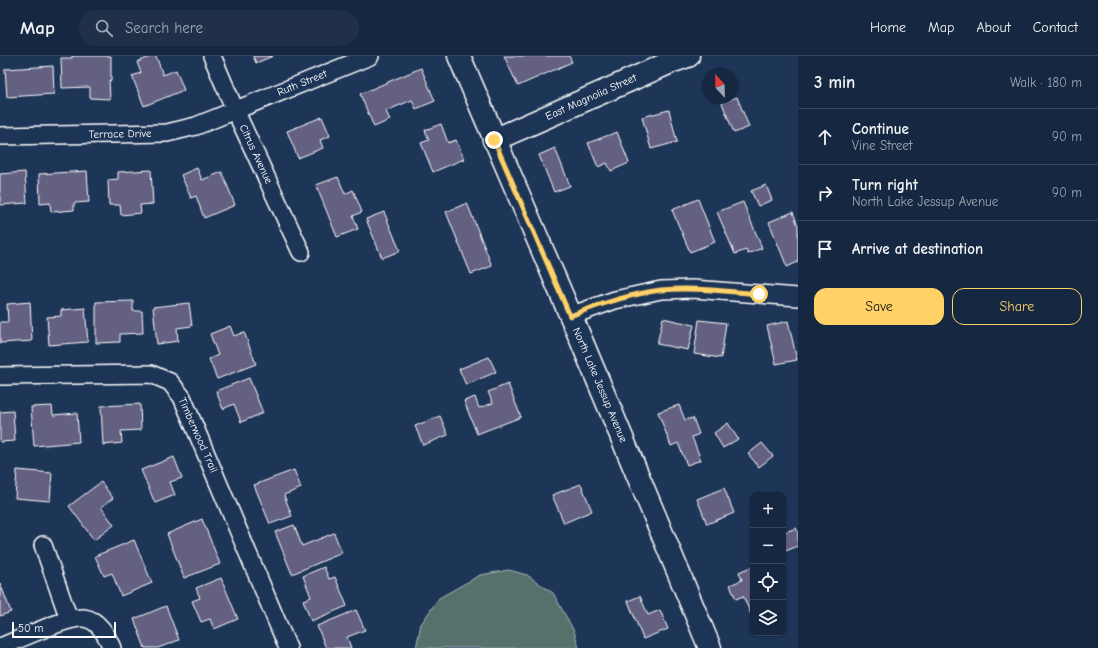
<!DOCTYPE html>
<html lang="en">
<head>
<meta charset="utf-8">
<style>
  body { margin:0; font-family:"Comic Neue",sans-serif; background:#1f3048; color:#f1f3f6 }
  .controls { position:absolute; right:12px; bottom:12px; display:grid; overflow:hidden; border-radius:8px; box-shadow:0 1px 3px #0004 }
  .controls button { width:36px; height:36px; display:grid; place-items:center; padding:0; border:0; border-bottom:1px solid #35445a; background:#162841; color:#f1f3f6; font:20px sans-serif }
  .compass { position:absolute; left:702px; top:12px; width:36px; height:36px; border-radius:50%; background:#162841; box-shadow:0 1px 3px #0004; rotate:338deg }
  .scale { position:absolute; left:12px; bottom:10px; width:104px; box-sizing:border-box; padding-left:4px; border:2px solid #fff; border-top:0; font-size:11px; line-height:14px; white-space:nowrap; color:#fff; -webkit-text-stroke:3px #1d3557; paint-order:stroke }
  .stop { position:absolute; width:12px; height:12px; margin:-9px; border:3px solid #ffd166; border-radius:50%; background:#fff }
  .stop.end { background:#ffd166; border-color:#fff; box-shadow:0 1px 4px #0008 }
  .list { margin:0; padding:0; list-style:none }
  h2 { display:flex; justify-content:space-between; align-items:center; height:52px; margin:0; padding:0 16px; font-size:17px }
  h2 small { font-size:13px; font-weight:400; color:#9ea6b1 }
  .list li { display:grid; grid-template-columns:26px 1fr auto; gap:12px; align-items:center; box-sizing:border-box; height:56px; padding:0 16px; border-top:1px solid #35445a }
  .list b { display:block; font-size:15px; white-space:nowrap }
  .list p { margin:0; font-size:13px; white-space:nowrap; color:#9ea6b1 }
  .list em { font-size:13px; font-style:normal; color:#9ea6b1 }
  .actions { display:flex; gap:8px; padding:12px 16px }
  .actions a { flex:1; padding:9px 0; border:1px solid #ffd166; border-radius:12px; text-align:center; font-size:14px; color:#ffd166 }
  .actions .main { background:#ffd166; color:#111 }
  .icon { flex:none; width:22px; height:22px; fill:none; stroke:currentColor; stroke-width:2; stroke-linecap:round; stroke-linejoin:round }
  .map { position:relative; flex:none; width:798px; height:592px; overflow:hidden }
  header { display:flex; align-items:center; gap:24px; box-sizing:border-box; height:56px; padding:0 20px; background:#162841; border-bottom:1px solid #35445a }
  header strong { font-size:19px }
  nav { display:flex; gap:22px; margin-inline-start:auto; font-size:14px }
  .search { width:280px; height:36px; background:#1f3048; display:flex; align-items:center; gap:10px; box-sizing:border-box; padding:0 14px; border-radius:22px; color:#9ea6b1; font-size:15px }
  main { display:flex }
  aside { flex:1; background:#162841 }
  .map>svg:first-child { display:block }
  .green { fill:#566f6c; stroke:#aab7b6 }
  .building { fill:#636182; stroke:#fff }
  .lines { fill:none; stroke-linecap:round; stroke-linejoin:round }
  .street-casing { stroke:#fff; stroke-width:20 }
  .secondary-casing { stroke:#fff; stroke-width:25 }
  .street { stroke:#1d3557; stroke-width:17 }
  .secondary { stroke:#1d3557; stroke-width:22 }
  .route { stroke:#ffd166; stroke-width:5 }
  .labels { text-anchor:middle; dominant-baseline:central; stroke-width:3.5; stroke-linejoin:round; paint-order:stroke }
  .street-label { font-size:11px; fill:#fff; stroke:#1d3557 }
</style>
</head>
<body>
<header>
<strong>Map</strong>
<div class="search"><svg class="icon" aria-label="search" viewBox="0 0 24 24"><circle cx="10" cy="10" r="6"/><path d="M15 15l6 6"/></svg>Search here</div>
<nav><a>Home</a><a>Map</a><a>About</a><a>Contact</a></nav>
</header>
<main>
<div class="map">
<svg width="798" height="592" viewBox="0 0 798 592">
  <rect width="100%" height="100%" fill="#1d3557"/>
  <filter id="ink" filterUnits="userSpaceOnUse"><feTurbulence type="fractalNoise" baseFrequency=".025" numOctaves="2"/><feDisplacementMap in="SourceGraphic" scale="8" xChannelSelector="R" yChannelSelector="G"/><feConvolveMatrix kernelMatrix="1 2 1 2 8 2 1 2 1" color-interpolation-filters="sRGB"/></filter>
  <g filter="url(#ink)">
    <polygon class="green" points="509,514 527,519 553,537 574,575 579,592 416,592 421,568 439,542 480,519"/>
    <g class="building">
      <polygon points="72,0 111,0 111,25 109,24 110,43 90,42 90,31 62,32 61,2 72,2"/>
      <polygon points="153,0 156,0 163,19 176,14 184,34 144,50 132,20 141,17 137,6"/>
      <polygon points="253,0 273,0 256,7"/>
      <polygon points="504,0 569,0 572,6 518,30"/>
      <polygon points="53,10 54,38 7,41 5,13"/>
      <polygon points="421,12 435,45 416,53 412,44 386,55 390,64 374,71 360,38"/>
      <polygon points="737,41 749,71 734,77 722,47"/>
      <polygon points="669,54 677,86 651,93 642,61"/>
      <polygon points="322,61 330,80 320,84 323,92 298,102 287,75"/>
      <polygon points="441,68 448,87 456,84 464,103 433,116 421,87 429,84 425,74"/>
      <polygon points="617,76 629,107 611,115 607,107 598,111 588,87"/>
      <polygon points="555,92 570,130 554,136 539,99"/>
      <polygon points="197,112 202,124 222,116 235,149 204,162 196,140 191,142 181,119"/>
      <polygon points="151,114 153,148 140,149 141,157 121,159 120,149 109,149 108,124 118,123 118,116"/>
      <polygon points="87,115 89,146 74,147 74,154 51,156 50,147 40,148 39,118"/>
      <polygon points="25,116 27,147 0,149 0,118"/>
      <polygon points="338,121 345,138 353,134 362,156 353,160 358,173 337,181 316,129"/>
      <polygon points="766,129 772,144 758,150 751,135"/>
      <polygon points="698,143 715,186 690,196 672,154"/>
      <polygon points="743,146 762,192 748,198 746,194 735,198 717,156"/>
      <polygon points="467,147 492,210 471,218 446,156"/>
      <polygon points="384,156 400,195 382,202 366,163"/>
      <polygon points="793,156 798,170 798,206 787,211 769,166"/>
      <polygon points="133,245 133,255 142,255 143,277 120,278 120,286 96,287 96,246"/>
      <polygon points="30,246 32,285 0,287 0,266 8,266 7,248"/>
      <polygon points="189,247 192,270 177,272 178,285 157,288 153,251"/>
      <polygon points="85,252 88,286 49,289 47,261 61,260 61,254"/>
      <polygon points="663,262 694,269 688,294 657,288"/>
      <polygon points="699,264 726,267 721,302 694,298"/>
      <polygon points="788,265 797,304 776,308 767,270"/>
      <polygon points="230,270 234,280 244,276 256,308 217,323 209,303 218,299 210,278"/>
      <polygon points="489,301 496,316 466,329 459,313"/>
      <polygon points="249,322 263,357 241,366 234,348 223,353 216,335"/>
      <polygon points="508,328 521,361 477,378 464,345 475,341 479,352 493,347 488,336"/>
      <polygon points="140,348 141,374 121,375 122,387 103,389 101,350"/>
      <polygon points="679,349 685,364 693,362 699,378 692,381 701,404 687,409 678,387 671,390 658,356"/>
      <polygon points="52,350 53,359 77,357 79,386 34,390 31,351"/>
      <polygon points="13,355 15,385 0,386 0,356"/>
      <polygon points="440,360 448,379 423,389 415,370"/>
      <polygon points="728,367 738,383 723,392 714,377"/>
      <polygon points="762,387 773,400 759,411 748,398"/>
      <polygon points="174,401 182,422 170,426 175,439 155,447 141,414"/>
      <polygon points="17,414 52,417 50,445 15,442"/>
      <polygon points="294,414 301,432 284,439 292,460 270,468 254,429"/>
      <polygon points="101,426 113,442 101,451 114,469 94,484 69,450"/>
      <polygon points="581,428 592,455 564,467 552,439"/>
      <polygon points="724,432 734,457 707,468 697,443"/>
      <polygon points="202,463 220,508 184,522 167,478"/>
      <polygon points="294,469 302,490 334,477 342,497 292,518 275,476"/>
      <polygon points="796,472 798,476 798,490 783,496 783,477"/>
      <polygon points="134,484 152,527 121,540 112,517 104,520 95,500"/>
      <polygon points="753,510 753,563 743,540 736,543 730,529 742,524 739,516"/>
      <polygon points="324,511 329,523 335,521 347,550 311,565 303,544 311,541 303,520"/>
      <polygon points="221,522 238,563 214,573 210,563 201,566 192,545 200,542 196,532"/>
      <polygon points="0,527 11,556 0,560"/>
      <polygon points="640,540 648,559 660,554 668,573 643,583 628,545"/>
      <polygon points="166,550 179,584 158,592 145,592 134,563"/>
      <polygon points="356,554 365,574 347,581 351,592 326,592 317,570"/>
    </g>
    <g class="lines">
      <defs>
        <g id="street">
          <polyline points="212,0 235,54 301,196"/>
          <polyline points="0,80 167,77 196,70 370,0"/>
          <polyline points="570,260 615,244 661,234 693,233 798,241"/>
          <polyline points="0,320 151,318 170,326 182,341 288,592"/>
          <polyline points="43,489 69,563"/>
          <path d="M 0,591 C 19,584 66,560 84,562 C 99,564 107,580 112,592"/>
        </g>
        <g id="secondary">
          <polyline points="459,0 579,279 710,592"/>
          <polyline points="494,84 671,6 688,0"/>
        </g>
      </defs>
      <use href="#street" class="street-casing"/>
      <use href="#secondary" class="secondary-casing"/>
      <use href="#street" class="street"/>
      <use href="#secondary" class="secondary"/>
    </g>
  </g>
  <g class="lines" filter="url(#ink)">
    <path class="route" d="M 494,84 L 570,260 C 600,248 630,238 661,234 C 694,231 726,235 759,238"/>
  </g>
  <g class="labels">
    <g class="street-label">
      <text transform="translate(302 27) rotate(-22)">Ruth Street</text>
      <text transform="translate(591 41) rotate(-24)">East Magnolia Street</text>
      <text transform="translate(120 78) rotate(-1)">Terrace Drive</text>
      <text transform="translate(256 98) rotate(65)">Citrus Avenue</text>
      <text transform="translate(600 329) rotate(67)">North Lake Jessup Avenue</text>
      <text transform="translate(198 379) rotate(66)">Timberwood Trail</text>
    </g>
  </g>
</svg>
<div class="controls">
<button>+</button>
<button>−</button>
<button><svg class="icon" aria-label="locate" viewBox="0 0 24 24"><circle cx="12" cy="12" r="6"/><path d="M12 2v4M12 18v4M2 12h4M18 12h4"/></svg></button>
<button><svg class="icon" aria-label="layers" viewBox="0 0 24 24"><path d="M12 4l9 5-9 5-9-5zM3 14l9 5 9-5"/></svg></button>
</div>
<svg class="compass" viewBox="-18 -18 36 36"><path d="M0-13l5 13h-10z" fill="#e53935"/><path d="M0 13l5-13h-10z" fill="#9ea6b1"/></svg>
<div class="scale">50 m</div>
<div class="stop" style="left:759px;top:238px"></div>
<div class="stop end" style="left:494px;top:84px"></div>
</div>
<aside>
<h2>3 min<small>Walk · 180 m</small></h2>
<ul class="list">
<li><svg class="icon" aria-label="ahead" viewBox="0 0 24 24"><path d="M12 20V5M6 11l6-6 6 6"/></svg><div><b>Continue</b><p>Vine Street</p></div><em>90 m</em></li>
<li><svg class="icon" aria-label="right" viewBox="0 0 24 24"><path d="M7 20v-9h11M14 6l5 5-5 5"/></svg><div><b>Turn right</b><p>North Lake Jessup Avenue</p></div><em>90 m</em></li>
<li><svg class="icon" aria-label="arrive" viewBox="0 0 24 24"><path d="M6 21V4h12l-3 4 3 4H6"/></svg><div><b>Arrive at destination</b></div></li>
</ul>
<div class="actions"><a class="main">Save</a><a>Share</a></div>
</aside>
</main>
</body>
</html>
